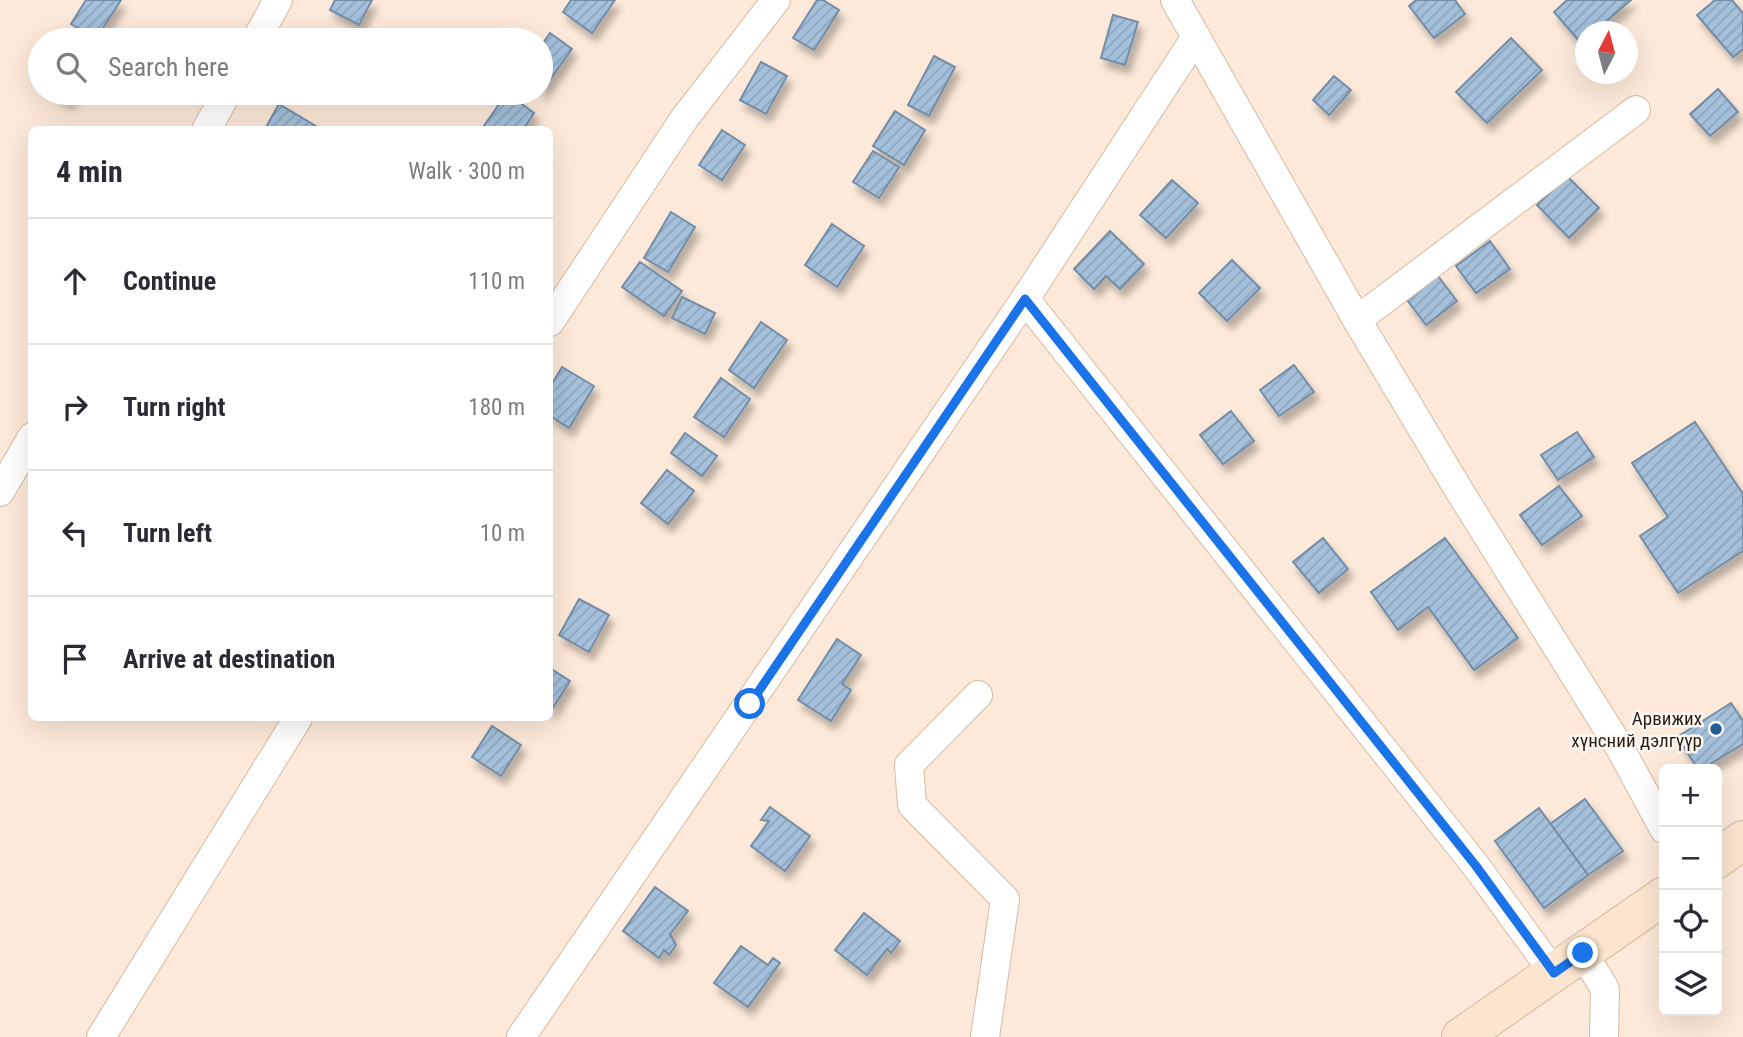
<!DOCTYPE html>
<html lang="en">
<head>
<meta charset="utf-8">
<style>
  body { margin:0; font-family:"Roboto Condensed",sans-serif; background:#f2f2f3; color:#2b2b33 }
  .controls { position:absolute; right:21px; bottom:21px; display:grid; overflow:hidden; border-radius:10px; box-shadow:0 7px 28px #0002 }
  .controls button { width:63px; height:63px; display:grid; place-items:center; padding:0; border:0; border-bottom:2px solid #e1e1e2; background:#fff; color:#2b2b33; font:35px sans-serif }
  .compass { position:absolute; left:1575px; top:21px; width:63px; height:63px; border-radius:50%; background:#fff; box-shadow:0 7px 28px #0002; rotate:6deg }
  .stop { position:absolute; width:21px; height:21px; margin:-16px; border:5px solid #1a73e8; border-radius:50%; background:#fff }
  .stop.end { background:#1a73e8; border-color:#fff; box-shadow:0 2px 7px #0008 }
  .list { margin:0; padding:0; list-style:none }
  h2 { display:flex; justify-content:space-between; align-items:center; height:91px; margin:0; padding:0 28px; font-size:30px }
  h2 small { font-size:23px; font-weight:400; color:#7c7c81 }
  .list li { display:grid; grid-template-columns:46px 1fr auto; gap:21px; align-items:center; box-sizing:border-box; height:126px; padding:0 28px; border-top:2px solid #e1e1e2 }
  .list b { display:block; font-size:26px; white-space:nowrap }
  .list em { font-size:23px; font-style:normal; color:#7c7c81 }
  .icon { flex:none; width:38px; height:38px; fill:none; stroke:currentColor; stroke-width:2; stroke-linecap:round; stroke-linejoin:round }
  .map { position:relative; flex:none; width:1743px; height:1037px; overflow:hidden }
  .search { position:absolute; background:#fff; box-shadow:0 7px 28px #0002; left:28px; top:28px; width:525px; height:77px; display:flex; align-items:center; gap:18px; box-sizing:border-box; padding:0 24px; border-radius:38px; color:#7c7c81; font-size:26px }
  .panel { position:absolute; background:#fff; box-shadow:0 7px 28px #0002; left:28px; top:126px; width:525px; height:595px; border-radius:10px }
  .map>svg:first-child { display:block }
  .building { fill:url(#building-hatch); stroke:#738da7; stroke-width:2; filter:url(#shadow) }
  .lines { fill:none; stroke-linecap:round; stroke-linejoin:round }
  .minor-casing { stroke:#d7baa0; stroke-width:30 }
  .secondary-casing { stroke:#d7baa0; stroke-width:40 }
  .minor { stroke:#fff; stroke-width:28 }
  .secondary { stroke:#fbe5cf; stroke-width:38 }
  .route { stroke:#1a73e8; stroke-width:9 }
  .poi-dot { fill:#216096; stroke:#fff9f3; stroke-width:2.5 }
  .labels { text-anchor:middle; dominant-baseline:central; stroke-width:5; stroke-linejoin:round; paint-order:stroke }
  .poi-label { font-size:19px; fill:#291e14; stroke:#fff9f3; text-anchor:end }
</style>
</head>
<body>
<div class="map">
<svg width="1743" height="1037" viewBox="0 0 1743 1037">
  <defs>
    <pattern id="building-hatch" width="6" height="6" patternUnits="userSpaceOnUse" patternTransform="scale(1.75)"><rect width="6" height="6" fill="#a4c0db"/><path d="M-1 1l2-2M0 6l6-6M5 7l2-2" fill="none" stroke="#8da5bb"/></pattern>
    <filter id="shadow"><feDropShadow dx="4.5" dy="8" stdDeviation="3.5" flood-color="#0004"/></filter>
  </defs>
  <rect width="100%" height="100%" fill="#fce9d9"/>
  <g class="building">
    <polygon points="86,0 121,0 96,39 71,24"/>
    <polygon points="335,0 372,0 359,25 330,10"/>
    <polygon points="571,0 615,0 592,33 563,12"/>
    <polygon points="817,0 823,0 839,10 814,50 793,38"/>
    <polygon points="1416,0 1455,0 1465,14 1434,38 1409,6"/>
    <polygon points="1567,0 1631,0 1594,32 1586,32 1586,39 1581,43 1554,12"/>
    <polygon points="1715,0 1732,0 1743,13 1743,49 1733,57 1697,15"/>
    <polygon points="1113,15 1138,22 1125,65 1101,58"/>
    <polygon points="550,33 572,49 541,92 541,46"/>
    <polygon points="1511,38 1542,70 1487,123 1456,92"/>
    <polygon points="934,56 955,67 929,116 908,105"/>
    <polygon points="761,62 787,76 766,114 740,100"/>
    <polygon points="1334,76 1351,90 1329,115 1313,100"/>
    <polygon points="1718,89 1738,112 1710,136 1690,114"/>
    <polygon points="53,93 73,93 69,101"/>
    <polygon points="507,93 534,113 523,130 481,130"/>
    <polygon points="279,104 319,128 319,130 265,129"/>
    <polygon points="895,111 925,130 904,165 873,146"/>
    <polygon points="722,130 745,145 722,180 699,165"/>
    <polygon points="873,151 899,167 879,198 853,182"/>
    <polygon points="1567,176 1599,208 1569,238 1537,205"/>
    <polygon points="1172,180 1198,203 1166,238 1140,215"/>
    <polygon points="671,212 695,227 668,272 644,258"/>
    <polygon points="832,224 864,246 837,287 805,265"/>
    <polygon points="1110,231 1144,264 1120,289 1106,276 1094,289 1074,269"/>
    <polygon points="1490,241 1510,269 1476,293 1456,266"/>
    <polygon points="1232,260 1260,288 1227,321 1199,293"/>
    <polygon points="640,262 682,291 664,316 622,287"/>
    <polygon points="1438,276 1457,301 1426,325 1407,300"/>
    <polygon points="682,297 715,313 705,334 672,318"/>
    <polygon points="761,322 787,340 754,388 729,370"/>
    <polygon points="1294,365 1314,392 1279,416 1260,390"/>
    <polygon points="562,367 594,386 569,428 550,416 550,387"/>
    <polygon points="721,378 750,399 724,437 694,417"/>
    <polygon points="1231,411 1254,441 1223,464 1200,435"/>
    <polygon points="1695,422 1743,494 1743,551 1678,593 1640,536 1668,517 1632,463"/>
    <polygon points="1577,432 1594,457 1558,480 1541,455"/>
    <polygon points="685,433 717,456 702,476 671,453"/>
    <polygon points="667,470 694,491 668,524 641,503"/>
    <polygon points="1559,486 1582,516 1542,545 1520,515"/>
    <polygon points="1323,538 1348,569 1319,593 1293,562"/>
    <polygon points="1445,538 1518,638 1474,670 1428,607 1398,630 1371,592"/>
    <polygon points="579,599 609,615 589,652 559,635"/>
    <polygon points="837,639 861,655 842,684 851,690 831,721 798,700"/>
    <polygon points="550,668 570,681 551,711 550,711"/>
    <polygon points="1731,703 1743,721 1743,744 1702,769 1698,769 1677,737"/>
    <polygon points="492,726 521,745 501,776 472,757"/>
    <polygon points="1585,799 1623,851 1588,875 1550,824"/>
    <polygon points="770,807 810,836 785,871 751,846 769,821 761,820"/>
    <polygon points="1539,808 1588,875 1544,908 1495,841"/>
    <polygon points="655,887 688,911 670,934 676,945 669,955 664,950 659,958 623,931"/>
    <polygon points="864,913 900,941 891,953 887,949 867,975 835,950"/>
    <polygon points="741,946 768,965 773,958 780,963 748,1007 714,983"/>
  </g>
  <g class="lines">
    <defs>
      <g id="minor">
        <polyline points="1196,37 1357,320 1460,492 1620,748 1664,829"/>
        <polyline points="256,40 278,0"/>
        <polyline points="206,130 227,93"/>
        <polyline points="1025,299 1476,866 1554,973"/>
        <polyline points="1357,320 1636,110"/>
        <polyline points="550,322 684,119 776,0"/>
        <polyline points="0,492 32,437"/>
        <polyline points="978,695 909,765 912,805 1005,899 985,1037"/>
        <polyline points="1583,953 1605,989 1604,1037"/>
        <polyline points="101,1037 298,718"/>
        <polyline points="521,1037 1025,299 1196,37 1175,0"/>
      </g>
      <g id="secondary">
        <polyline points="1717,859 1743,840"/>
        <polyline points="1461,1037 1664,896"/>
      </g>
    </defs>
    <use href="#minor" class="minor-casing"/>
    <use href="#secondary" class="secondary-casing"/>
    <use href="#minor" class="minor"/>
    <use href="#secondary" class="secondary"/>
  </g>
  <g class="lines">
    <polyline class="route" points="750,704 1025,299 1476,866 1554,973 1583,953"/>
  </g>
  <circle class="poi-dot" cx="1716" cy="729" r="7"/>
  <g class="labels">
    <g class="poi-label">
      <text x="1702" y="718">Арвижих<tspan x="1702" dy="22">хүнсний дэлгүүр</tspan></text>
    </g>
  </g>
</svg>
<div class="controls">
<button>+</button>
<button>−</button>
<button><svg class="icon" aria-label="locate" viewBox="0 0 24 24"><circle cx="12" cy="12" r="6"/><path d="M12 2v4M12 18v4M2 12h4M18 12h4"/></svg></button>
<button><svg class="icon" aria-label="layers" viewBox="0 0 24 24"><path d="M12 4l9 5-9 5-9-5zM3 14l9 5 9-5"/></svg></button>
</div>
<svg class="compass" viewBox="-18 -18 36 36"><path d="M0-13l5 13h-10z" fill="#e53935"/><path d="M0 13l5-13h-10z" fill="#7c7c81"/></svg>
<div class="stop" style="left:750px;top:704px"></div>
<div class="stop end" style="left:1583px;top:953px"></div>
<div class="search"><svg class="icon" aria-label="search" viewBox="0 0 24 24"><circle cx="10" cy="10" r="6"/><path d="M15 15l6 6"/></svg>Search here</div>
<section class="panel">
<h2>4 min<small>Walk · 300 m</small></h2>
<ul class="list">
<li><svg class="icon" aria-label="ahead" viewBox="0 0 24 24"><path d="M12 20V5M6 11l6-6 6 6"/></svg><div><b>Continue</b></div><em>110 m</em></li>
<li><svg class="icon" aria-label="right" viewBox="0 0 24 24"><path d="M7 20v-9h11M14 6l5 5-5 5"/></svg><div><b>Turn right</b></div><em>180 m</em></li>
<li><svg class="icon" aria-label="left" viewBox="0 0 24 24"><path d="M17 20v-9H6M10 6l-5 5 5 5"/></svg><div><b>Turn left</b></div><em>10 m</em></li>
<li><svg class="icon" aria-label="arrive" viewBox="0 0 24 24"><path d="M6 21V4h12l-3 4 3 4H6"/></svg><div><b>Arrive at destination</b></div></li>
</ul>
</section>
</div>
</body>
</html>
